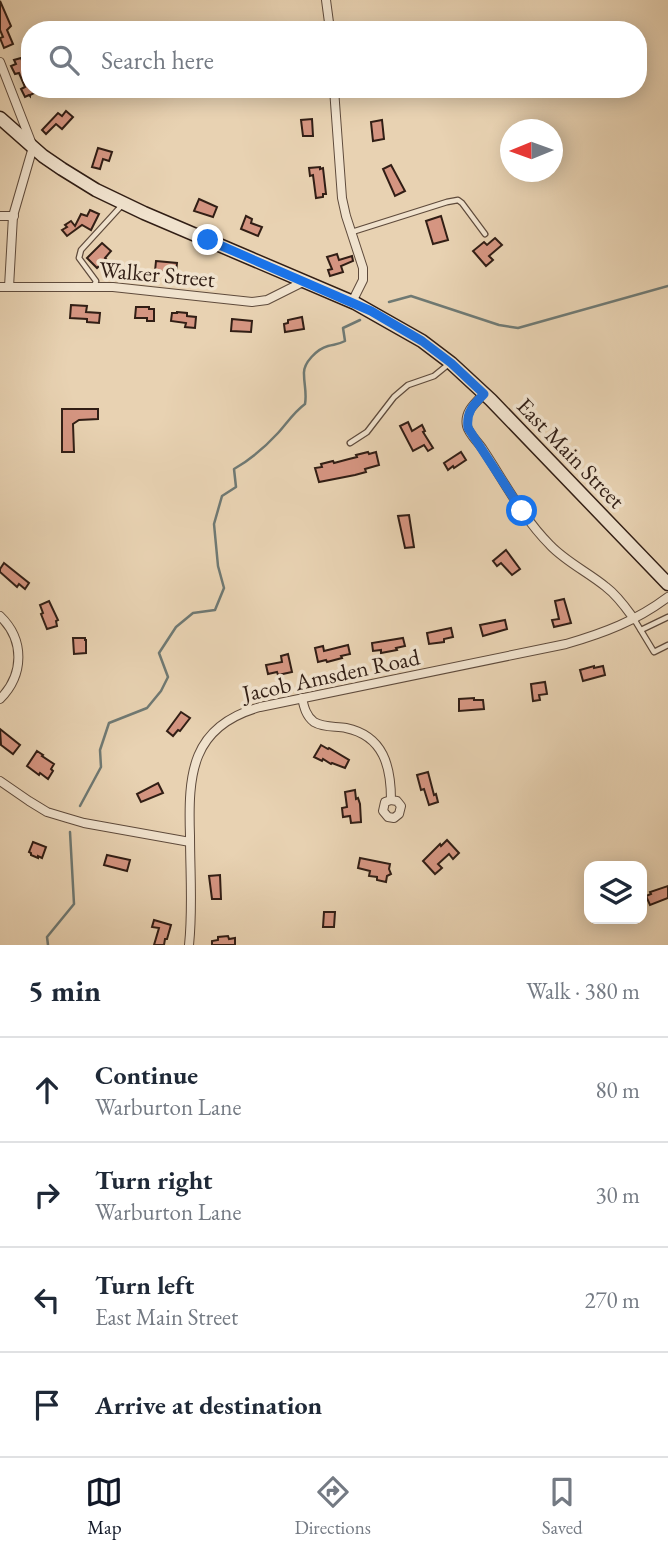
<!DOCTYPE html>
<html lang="en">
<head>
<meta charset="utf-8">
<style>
  body { margin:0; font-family:"EB Garamond",serif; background:#f2f2f3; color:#1f2937 }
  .controls { position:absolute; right:21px; bottom:21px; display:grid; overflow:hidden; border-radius:14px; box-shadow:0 4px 18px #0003 }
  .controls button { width:63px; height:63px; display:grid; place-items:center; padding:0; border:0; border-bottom:2px solid #e0e1e3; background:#fff; color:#1f2937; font:35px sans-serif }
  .compass { position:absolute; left:500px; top:119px; width:63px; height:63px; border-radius:50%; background:#fff; box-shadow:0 4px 18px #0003; rotate:269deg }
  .stop { position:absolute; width:21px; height:21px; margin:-16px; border:5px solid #1a73e8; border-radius:50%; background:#fff }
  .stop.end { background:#1a73e8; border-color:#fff; box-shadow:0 2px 7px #0008 }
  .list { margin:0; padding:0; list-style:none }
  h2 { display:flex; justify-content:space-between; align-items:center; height:91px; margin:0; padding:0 28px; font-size:30px }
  h2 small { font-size:23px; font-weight:400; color:#747a83 }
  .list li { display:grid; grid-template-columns:46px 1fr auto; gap:21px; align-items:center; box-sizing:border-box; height:105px; padding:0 28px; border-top:2px solid #e0e1e3 }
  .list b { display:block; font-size:26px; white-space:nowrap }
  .list p { margin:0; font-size:23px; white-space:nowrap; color:#747a83 }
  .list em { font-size:23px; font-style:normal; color:#747a83 }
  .icon { flex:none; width:38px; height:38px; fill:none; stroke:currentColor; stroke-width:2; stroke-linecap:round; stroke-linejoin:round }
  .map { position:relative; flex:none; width:668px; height:945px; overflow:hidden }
  .search { position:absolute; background:#fff; box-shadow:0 4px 18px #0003; left:21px; right:21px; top:21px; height:77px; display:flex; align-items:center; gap:18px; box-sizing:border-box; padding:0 24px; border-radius:28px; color:#747a83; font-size:26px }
  .sheet { height:511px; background:#fff }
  nav { display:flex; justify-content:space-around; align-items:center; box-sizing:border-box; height:98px; border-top:2px solid #e0e1e3; background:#fff; font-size:19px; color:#747a83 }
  nav a { display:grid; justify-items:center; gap:4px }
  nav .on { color:#111827 }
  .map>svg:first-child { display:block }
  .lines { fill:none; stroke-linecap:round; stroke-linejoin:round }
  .stream { stroke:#6f7973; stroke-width:2.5 }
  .building { fill:#d59581; stroke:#311e15; stroke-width:2 }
  .service-casing { stroke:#5f4b3c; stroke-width:7 }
  .minor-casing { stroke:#5f4b3c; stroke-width:10 }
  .secondary-casing { stroke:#311e15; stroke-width:15 }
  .service { stroke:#f0e2cd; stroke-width:4.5 }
  .minor { stroke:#f0e2cd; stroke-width:8 }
  .secondary { stroke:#f0e2cd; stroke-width:12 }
  .route { stroke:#1a73e8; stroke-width:9 }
  .labels { text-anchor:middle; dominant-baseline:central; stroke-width:7; stroke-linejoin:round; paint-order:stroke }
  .street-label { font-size:23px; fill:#311e15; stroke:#f0e2cd }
</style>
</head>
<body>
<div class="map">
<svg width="668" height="945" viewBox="0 0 668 945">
  <rect width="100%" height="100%" fill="#e8d2b2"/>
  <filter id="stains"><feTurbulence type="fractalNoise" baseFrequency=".00286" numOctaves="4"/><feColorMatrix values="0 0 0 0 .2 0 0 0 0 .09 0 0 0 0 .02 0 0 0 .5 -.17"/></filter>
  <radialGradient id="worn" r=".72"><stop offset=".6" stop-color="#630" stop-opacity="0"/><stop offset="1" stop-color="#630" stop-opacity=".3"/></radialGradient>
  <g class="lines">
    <g class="stream">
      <polyline points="389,302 411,296 499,325 518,328 668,286"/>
      <path d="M 80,806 L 101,767 L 100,750 L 109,723 L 147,708 L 161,691 L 168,677 L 159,653 L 176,627 L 193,613 L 215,610 L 224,588 L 218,566 L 214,524 L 222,496 L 236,487 L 234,469 C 250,460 266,446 278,433 C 287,423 294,412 305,404 C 307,393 304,385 304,374 C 303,363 317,349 328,346 C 336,344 337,345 345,341 L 343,328 L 360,320"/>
      <polyline points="48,945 47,937 74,904 70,832"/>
    </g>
  </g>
  <g class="building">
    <polygon points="0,1 11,26 7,30 13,44 4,48 0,38 3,37 0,30"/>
    <polygon points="21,58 30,81 30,89 42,89 30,95 30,96 29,95 25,97 21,89 25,87 19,73 15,74 11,66 16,64 14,60"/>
    <polygon points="66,111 73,117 62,129 56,124 46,134 42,130 58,113 62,116"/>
    <polygon points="312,119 313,136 303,136 301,120"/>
    <polygon points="382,120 384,139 373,141 371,122"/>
    <polygon points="98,148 112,152 109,161 103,159 100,169 92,167"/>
    <polygon points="391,165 405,191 395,196 383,169"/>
    <polygon points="320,167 320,169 323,168 326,194 323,194 323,197 316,198 313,175 310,176 309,168"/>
    <polygon points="199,199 217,207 213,217 194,211"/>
    <polygon points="90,210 99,214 91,230 82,225 67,236 62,230 67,227 65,225 71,221 75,226 81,214 87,216"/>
    <polygon points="246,216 252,219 251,223 262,227 258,236 241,229"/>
    <polygon points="441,216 448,240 433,244 426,221"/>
    <polygon points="495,238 502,245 489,256 493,260 486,266 473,251 484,242 487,245"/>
    <polygon points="102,243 111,251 105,258 106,259 97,268 87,258"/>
    <polygon points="337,254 339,260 352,256 353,261 341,266 343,272 330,276 328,270 332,269 327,257"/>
    <polygon points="156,261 177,263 176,273 155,271"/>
    <polygon points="71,305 87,306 86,312 100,313 99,323 87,322 87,319 70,318"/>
    <polygon points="136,307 149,307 149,309 154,309 154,321 147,321 147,318 135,318"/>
    <polygon points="177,312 187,313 187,316 196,317 195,328 185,327 186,323 171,321 172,313 177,313"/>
    <polygon points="302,317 304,329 285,332 284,324 288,323 288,320"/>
    <polygon points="232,319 252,321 251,332 231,331"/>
    <polygon points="62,409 98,409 98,419 79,420 73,424 74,452 62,452"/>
    <polygon points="408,422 412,431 422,425 425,431 423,432 433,448 428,451 424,445 413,451 400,426"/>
    <polygon points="368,452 369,454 376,452 379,465 365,469 366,472 355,475 319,482 315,468 322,467 321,464 333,461 334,463 349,459 357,457 356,455"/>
    <polygon points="461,452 466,460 454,468 453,466 448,470 444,463"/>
    <polygon points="409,515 414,547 405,548 398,516"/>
    <polygon points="506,550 520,569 512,575 501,563 497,566 493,561"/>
    <polygon points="4,563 29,583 25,589 19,584 17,587 0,572 0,569"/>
    <polygon points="564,599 571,623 554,627 552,620 559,619 555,601"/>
    <polygon points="49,601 58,620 56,621 57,626 47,629 41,614 43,613 40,605"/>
    <polygon points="505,620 507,629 483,636 480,625"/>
    <polygon points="451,628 453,637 444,639 444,642 429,644 427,633"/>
    <polygon points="73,638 85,638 85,640 86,640 86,653 74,654"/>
    <polygon points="403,638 405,646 396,648 397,650 381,653 381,650 373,651 372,643"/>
    <polygon points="348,645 350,654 341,656 342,658 327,662 326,660 318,662 315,648 323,646 324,651"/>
    <polygon points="288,654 292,672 278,675 277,672 268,674 266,665 282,662 281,656"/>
    <polygon points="594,666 594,668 603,666 605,675 583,681 580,670"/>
    <polygon points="545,682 547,694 539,695 540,700 533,701 531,684"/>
    <polygon points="474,698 474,700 483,700 484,709 459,711 459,699"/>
    <polygon points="181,712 190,718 180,731 178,730 173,736 167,731"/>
    <polygon points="0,729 20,745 13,754 1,745"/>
    <polygon points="321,745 328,749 329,748 349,760 345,768 332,763 331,764 323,759 322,761 314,757"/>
    <polygon points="37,751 43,755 42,756 54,764 51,769 53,771 48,779 40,773 39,775 27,766"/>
    <polygon points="428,772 434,795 436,794 438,802 429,805 424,789 421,790 417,775"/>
    <polygon points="158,783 163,793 141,802 137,794"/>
    <polygon points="355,790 356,799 358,798 360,804 361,822 351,823 350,816 343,817 342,808 347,807 345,792"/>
    <polygon points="447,840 459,853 453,859 449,854 438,864 442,868 435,874 423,861 440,844 441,846"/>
    <polygon points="33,842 46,847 42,858 38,856 38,858 31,855 31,853 29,852"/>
    <polygon points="107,855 130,860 127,871 104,865"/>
    <polygon points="360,858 390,864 389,869 391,874 387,876 386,882 377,880 377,877 369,876 370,871 358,868"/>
    <polygon points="220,875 221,899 212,899 209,876"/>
    <polygon points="668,886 668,898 650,905 646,896 651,894 650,892"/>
    <polygon points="324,912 335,912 334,927 323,927"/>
    <polygon points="154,920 171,925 167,939 165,939 164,945 154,945 159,928 152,927"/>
    <polygon points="228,936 229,939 235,938 235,945 212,945 212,941 218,940 218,937"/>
  </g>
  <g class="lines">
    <defs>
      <g id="service">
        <polyline points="352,232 447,202 458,200 462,203 485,234"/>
        <polyline points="94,287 96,281 79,258 81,250 123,204"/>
        <polyline points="350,443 367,432 394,397 408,385 434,376 450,363"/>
        <polyline points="634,619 654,652 668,645"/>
        <polyline points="641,630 668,617"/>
      </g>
      <g id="minor">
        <polyline points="326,0 330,30"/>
        <polyline points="0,62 33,147 13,216 9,287"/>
        <polyline points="334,89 342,198 346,216 363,268 363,280 352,302"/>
        <polyline points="0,216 14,216"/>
        <polyline points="0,287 113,287 252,302 267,300 305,281"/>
        <path d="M 484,394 C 475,403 464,412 467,426 C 469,434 477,441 482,448 C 504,481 522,517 550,545 C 566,562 588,572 606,587 C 618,596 626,608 634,619"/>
        <path d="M 0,616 C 25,640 24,675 0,699"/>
        <path d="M 302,698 C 304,707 306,716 314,722 C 324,728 336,726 346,728 C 384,736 391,767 391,800 L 385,802 L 383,811 L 388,817 L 394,818 L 399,814 L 401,806 L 397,801 L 391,800"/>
        <polyline points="0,781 29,801 47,812 67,818 84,823 190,842"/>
        <path d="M 189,945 C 193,909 190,872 190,836 C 188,774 191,726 260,707 L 566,644 C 604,633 636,621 668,597"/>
      </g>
      <polyline id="secondary" points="0,118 43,156 62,169 96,190 144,213 355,303 422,341 451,363 491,400 668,584"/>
    </defs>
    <use href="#service" class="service-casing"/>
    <use href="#minor" class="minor-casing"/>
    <use href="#secondary" class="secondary-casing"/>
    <use href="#service" class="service"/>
    <use href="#minor" class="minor"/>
    <use href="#secondary" class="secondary"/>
  </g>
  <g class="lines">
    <path class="route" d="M 208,240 L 371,311 L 422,341 L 451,363 L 484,394 C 473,405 466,412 468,428 L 522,511"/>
  </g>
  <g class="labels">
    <g class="street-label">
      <text transform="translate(157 274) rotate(5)">Walker Street</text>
      <text transform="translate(571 453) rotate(46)">East Main Street</text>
      <text transform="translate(331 675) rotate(-12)">Jacob Amsden Road</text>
    </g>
  </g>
  <rect width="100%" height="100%" filter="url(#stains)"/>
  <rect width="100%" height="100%" fill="url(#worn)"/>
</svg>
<div class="controls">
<button><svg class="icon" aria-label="layers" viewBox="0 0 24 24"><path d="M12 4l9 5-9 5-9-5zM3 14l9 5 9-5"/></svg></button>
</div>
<svg class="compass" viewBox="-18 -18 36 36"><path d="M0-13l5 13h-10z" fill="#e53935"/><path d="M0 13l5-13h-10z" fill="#747a83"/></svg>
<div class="stop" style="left:522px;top:511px"></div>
<div class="stop end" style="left:208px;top:240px"></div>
<div class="search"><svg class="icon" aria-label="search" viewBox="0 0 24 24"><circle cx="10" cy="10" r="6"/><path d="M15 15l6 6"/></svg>Search here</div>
</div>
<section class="sheet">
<h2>5 min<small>Walk · 380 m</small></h2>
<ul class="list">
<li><svg class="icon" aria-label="ahead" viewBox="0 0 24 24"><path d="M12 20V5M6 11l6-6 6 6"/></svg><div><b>Continue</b><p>Warburton Lane</p></div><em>80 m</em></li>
<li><svg class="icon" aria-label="right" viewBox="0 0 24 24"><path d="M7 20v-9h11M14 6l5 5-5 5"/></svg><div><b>Turn right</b><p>Warburton Lane</p></div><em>30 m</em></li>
<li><svg class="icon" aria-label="left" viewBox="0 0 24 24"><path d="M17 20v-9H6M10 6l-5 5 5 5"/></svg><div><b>Turn left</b><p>East Main Street</p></div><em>270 m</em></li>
<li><svg class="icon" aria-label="arrive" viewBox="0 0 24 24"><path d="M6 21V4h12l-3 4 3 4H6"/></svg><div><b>Arrive at destination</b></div></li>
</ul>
</section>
<nav>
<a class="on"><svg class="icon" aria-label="map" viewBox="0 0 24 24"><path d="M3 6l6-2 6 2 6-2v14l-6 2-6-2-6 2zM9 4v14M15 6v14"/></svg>Map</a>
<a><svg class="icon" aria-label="directions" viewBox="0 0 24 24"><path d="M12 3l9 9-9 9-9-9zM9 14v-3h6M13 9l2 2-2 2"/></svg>Directions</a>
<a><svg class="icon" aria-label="saved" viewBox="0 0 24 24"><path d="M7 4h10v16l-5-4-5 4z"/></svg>Saved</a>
</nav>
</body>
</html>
